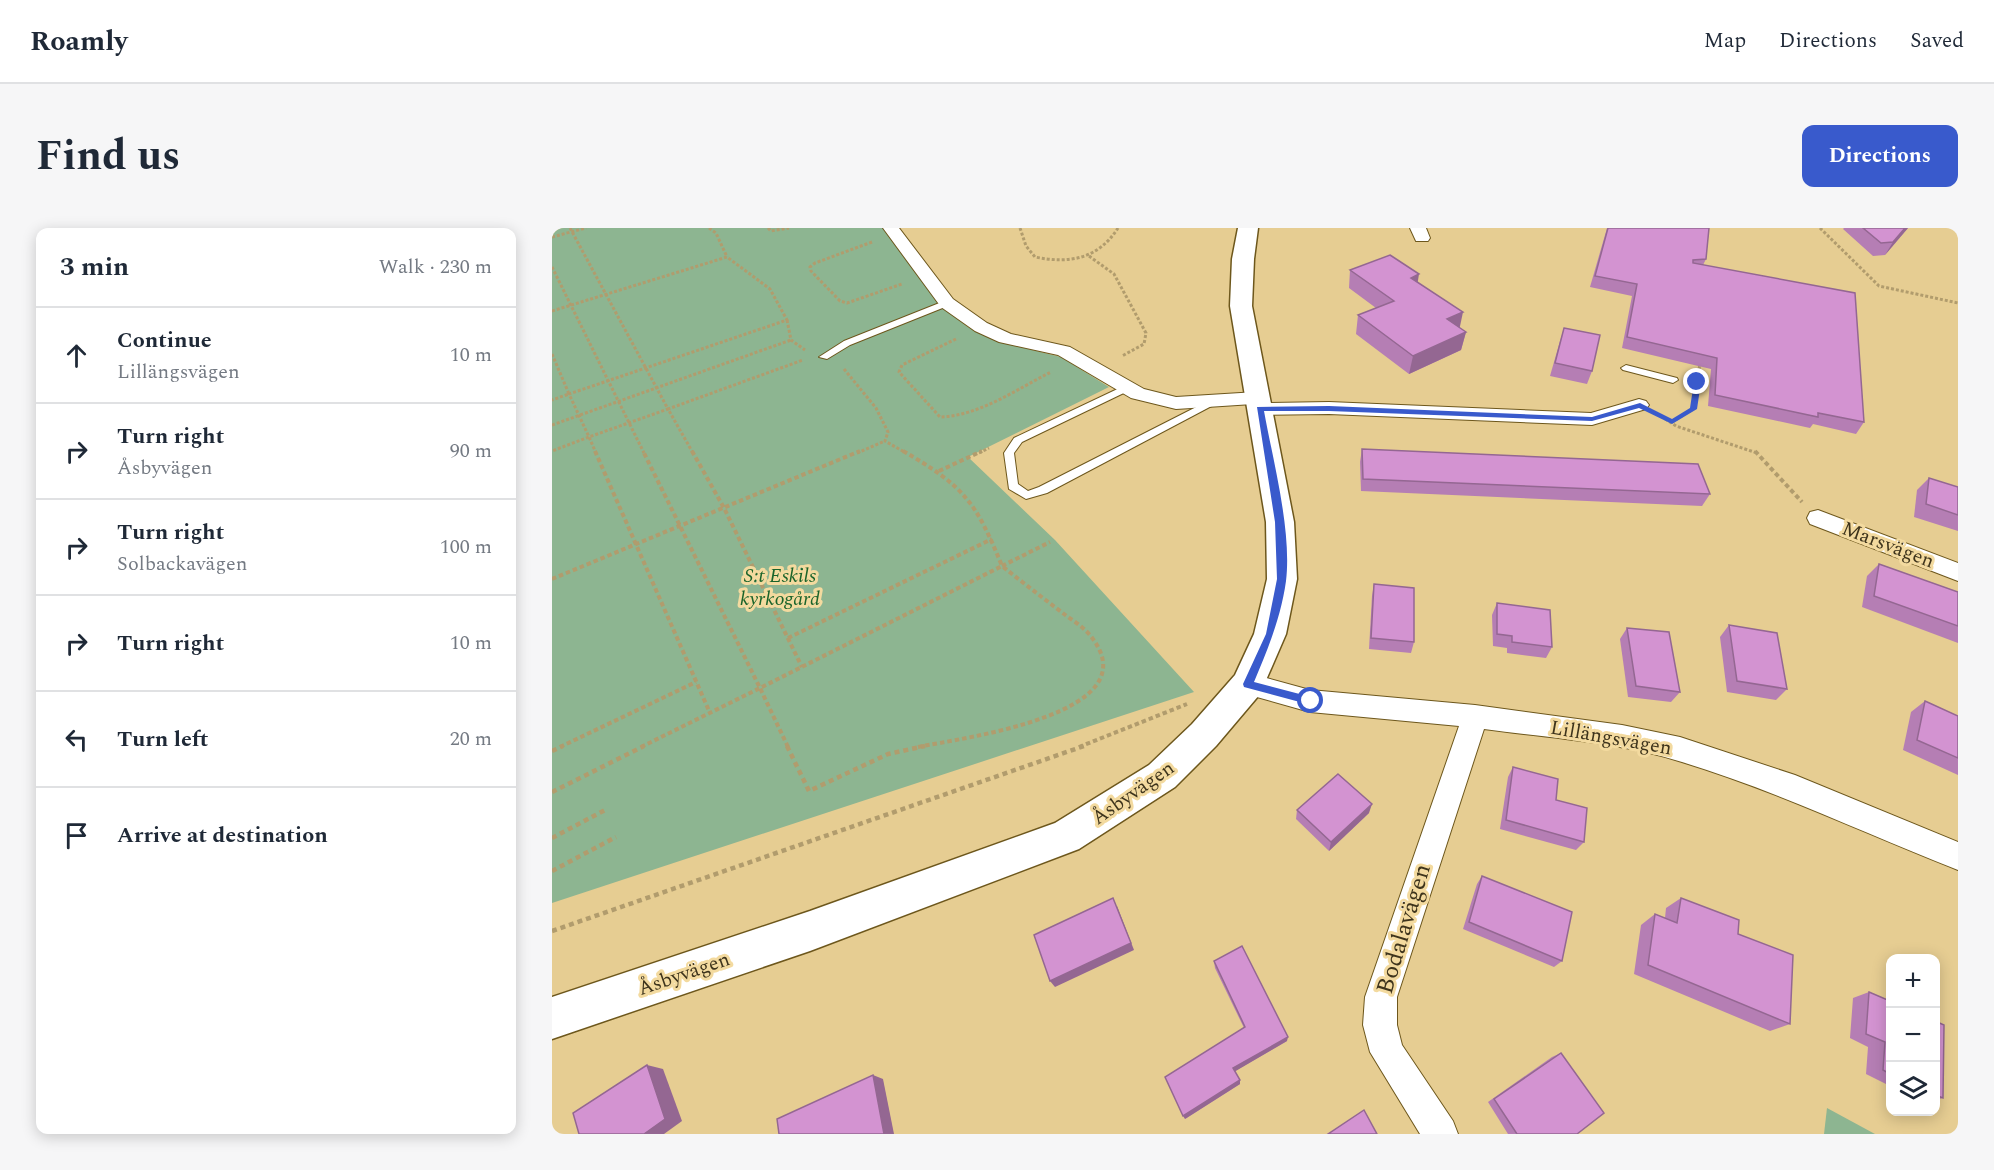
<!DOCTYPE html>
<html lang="en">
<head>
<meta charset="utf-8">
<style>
  body { margin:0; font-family:Spectral,serif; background:#f6f6f7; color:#1f2937 }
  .controls { position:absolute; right:18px; bottom:18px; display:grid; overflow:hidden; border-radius:12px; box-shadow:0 3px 15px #0003 }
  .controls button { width:54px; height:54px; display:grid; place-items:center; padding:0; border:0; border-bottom:2px solid #e0e1e3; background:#fff; color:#1f2937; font:30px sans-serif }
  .stop { position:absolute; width:18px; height:18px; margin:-14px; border:4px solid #395acc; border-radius:50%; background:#fff }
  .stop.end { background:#395acc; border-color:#fff; box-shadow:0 2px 6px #0008 }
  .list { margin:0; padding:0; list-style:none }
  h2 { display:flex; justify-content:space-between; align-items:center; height:78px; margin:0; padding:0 24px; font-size:26px }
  h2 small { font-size:20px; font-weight:400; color:#747a83 }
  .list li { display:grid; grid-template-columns:39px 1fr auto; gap:18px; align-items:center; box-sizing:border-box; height:96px; padding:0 24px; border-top:2px solid #e0e1e3 }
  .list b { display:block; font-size:22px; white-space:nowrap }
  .list p { margin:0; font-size:20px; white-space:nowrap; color:#747a83 }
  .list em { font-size:20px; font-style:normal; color:#747a83 }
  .icon { flex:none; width:33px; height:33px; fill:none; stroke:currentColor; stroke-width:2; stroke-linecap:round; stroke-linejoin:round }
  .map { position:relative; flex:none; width:1406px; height:906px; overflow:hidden; border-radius:12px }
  header { display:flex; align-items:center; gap:36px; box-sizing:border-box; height:84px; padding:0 30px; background:#fff; border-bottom:2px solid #e0e1e3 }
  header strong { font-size:28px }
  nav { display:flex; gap:33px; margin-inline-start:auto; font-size:21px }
  .intro { display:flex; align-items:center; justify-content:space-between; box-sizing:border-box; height:144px; padding:0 36px }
  h1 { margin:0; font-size:42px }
  .button { padding:15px 27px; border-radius:12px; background:#395acc; color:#fff; font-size:21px; font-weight:700 }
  main { display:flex; gap:36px; padding:0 36px }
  aside { flex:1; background:#fff; border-radius:12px; box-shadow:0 3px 15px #0003 }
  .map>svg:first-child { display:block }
  .green { fill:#8db591 }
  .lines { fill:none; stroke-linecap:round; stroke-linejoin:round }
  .lane-casing { stroke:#6d571c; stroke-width:2 }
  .street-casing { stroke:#6d571c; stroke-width:2 }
  .secondary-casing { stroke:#6d571c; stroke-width:3 }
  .path-far2 { stroke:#b19c6d; stroke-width:3; stroke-dasharray:3 2; stroke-linecap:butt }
  .path-far1 { stroke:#b19c6d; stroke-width:4; stroke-dasharray:4.5 3; stroke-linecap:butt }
  .path { stroke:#b19c6d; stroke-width:4.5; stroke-dasharray:5 4; stroke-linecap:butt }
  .lane { fill:#fff; fill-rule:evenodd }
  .street { fill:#fff; fill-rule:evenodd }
  .secondary { fill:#fff; fill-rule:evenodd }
  .wall { fill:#b57eb4 }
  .shaded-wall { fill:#946792 }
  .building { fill:#d393d1; stroke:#946792; stroke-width:1.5 }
  .route { fill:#395acc }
  .labels { text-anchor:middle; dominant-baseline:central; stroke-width:6; stroke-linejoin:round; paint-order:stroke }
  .street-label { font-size:20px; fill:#3e341c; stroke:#f3da9f }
  .park-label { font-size:20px; font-style:italic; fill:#19632a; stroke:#f3da9f }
  .near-street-label { font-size:24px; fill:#3e341c; stroke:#f3da9f }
</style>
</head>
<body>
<header>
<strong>Roamly</strong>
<nav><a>Map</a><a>Directions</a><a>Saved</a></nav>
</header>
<div class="intro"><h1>Find us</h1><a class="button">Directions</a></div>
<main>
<aside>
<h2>3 min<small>Walk · 230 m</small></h2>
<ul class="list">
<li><svg class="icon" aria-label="ahead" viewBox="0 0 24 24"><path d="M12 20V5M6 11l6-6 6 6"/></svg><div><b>Continue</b><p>Lillängsvägen</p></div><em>10 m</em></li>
<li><svg class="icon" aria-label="right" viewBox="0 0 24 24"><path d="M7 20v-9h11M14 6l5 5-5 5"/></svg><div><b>Turn right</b><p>Åsbyvägen</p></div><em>90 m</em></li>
<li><svg class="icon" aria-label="right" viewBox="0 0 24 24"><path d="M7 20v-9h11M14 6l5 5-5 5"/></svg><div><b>Turn right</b><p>Solbackavägen</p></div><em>100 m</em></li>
<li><svg class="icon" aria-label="right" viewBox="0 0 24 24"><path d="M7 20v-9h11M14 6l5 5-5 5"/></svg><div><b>Turn right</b></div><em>10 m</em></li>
<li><svg class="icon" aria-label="left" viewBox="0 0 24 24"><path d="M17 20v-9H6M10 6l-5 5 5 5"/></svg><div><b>Turn left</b></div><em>20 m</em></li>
<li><svg class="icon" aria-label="arrive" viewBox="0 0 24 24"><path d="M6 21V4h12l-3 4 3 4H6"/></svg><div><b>Arrive at destination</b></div></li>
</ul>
</aside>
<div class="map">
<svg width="1406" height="906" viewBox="0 0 1406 906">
  <rect width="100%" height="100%" fill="#e6cd92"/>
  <g class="green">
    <polygon points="0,0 332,0 388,77 416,99 452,115 509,129 557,159 416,229 503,312 642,464 0,675"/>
    <polygon points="1275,880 1323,906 1272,906"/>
  </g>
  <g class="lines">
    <defs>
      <g id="lane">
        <polygon points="395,72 400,75 398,77 298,117 275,131 267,129 292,113"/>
        <polygon points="1074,137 1125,150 1126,152 1121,155 1071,142 1069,140"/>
        <polygon points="574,157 578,158 578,162 470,214 462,225 466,256 476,263 487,259 660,171 664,170 669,173 495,265 474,271 457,261 452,225 462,210"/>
      </g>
      <g id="street">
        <polygon points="331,0 347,0 401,71 435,95 459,106 518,119 592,161 624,169 705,164 712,166 715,170 710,175 777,174 1039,185 1087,171 1094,173 1097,177 1094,181 1040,197 777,186 707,187 700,185 697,181 701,176 624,181 579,170 506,127 447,114 423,103 389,79"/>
        <polygon points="858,0 874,0 878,10 876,13 864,13"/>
        <polygon points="1266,282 1406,335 1406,353 1258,296 1255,290 1258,284"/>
        <path d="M 696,445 L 758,462 L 923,477 L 1070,497 L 1128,509 L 1243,547 L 1406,614 L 1406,642 C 1314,606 1225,563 1130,534 C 1067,514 997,510 932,501 L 845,769 L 845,797 L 850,817 L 901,893 L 906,906 L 868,906 L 818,824 L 811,797 L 813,769 L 907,498 L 758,484 L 687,464 L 683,456 L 687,448 Z"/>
      </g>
      <polygon id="secondary" points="686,0 706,0 702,31 700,78 742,294 745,351 734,406 708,466 664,518 623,559 527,621 258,723 0,811 0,769 258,683 503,595 597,537 640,496 683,447 702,406 715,351 714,294 678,78 680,31"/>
    </defs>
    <use href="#lane" class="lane-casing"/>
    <use href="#street" class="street-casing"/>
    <use href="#secondary" class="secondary-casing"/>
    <g class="path-far2">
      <polyline points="18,0 116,181 37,209 44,225"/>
      <polyline points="157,0 164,5 175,29"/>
      <polyline points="216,0 219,3 237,0"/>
      <path d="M 468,0 L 474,18 L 483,29 C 518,36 546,31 566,0"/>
      <polyline points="1268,0 1327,58 1406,75"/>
      <polyline points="0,9 34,0"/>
      <polyline points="320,14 263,35 258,39 259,43 288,73 295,75 350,56"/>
      <polyline points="537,28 562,46 594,105 592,116 570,128"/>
      <polyline points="0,39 92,225"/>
      <polyline points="0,83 175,29 218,61 235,92 17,166 37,209 0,223"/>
      <polyline points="235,92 239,112 253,122"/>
      <path d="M 404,111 L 350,137 L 347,144 L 388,189 C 427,188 465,161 499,144"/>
      <polyline points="0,126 17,166 0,172"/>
      <polyline points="292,141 324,180 336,204 333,213 354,225"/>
      <polyline points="1109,188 1124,198 1205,225"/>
      <polyline points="1120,194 1141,181 1148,135"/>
      <polyline points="0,197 239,112"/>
      <polyline points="141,225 116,181 251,132"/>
      <polyline points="305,225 333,213"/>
      <polyline points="427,225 437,220"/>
    </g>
    <g class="path-far1">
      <polyline points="43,223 158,485"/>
      <polyline points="140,223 172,280 250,439"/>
      <path d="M 351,223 C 412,258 424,274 450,338"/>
      <polyline points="1203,223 1250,274"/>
      <polyline points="387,243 430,223"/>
      <polyline points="450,338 498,314"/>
      <polyline points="0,351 308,223"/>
      <polyline points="236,410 440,311"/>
      <polyline points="8,519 144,454"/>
      <polyline points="89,519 208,460 91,223"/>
      <polyline points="236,519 208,460 450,338"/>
      <path d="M 366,519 C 409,510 605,486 537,406 C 530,398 520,392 512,386 C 491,370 470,354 450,338"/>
      <polyline points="527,519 635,476"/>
    </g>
    <g class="path">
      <polyline points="235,518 257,563 336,526 373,518"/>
      <polyline points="0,523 11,518"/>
      <polyline points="0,564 92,518"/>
      <polyline points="0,610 53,582"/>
      <polyline points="0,643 64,609"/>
      <polyline points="0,703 532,518"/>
    </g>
    <use href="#lane" class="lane"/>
    <use href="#street" class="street"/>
    <use href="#secondary" class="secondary"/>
  </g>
  <g class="wall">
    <polygon points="1055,0 1157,0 1154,31 1151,37 1312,194 1304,206 1261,196 1258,200 1156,178 1159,141 1070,120 1080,68 1038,59"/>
    <polygon points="1292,0 1356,0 1333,27 1321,28 1291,1"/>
    <polygon points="798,42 866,54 907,100 914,104 909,122 857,146 804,106 806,87 824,80 797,60"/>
    <polygon points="1012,100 1040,143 1035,156 998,148 1008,113"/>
    <polygon points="810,221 1158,266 1150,278 809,263 808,234"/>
    <polygon points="1377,250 1406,259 1406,303 1362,289 1365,262"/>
    <polygon points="1327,336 1406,364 1406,415 1310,379 1315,348"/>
    <polygon points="822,356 862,414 859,425 817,421 820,368"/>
    <polygon points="945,375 1000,419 994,430 955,425 955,420 941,418 940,387"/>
    <polygon points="1177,397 1235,461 1224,472 1175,464 1168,409"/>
    <polygon points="1075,400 1128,464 1119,474 1076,469 1068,411"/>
    <polygon points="1373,473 1406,488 1406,547 1351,522 1359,484"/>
    <polygon points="961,539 1032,614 1024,622 948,601 956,549"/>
    <polygon points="745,582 817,585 777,623 744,591"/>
    <polygon points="930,648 1010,733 1002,739 911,701 925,656"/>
    <polygon points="1129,670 1186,706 1238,796 1218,803 1082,746 1089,697 1103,686 1113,690 1114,680"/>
    <polygon points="662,733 735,813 683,843 688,856 633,891 692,800 663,740"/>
    <polygon points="1317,764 1338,773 1338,858 1314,846 1316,819 1298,810 1301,770"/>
    <polygon points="1383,793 1391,870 1383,872"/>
    <polygon points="1009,825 1025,906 956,906 936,874 1000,829"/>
  </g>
  <g class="shaded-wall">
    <polygon points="1353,0 1356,0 1333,27 1341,14"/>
    <polygon points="867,46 864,65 859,50"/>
    <polygon points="911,84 907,103 895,91"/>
    <polygon points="914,104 909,122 857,146 861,128"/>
    <polygon points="820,576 817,585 777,623 779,614"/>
    <polygon points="565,678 582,722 503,759 498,753"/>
    <polygon points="736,809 735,813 682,844 681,840"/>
    <polygon points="95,837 111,841 130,893 112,906 92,906"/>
    <polygon points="321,847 331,851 342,906 332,906"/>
    <polygon points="688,852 688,856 633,891 631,888"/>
  </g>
  <g class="building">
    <polygon points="1056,0 1157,0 1154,31 1141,32 1141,35 1303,65 1312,194 1266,185 1266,189 1163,167 1165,130 1075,109 1085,56 1043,48"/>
    <polygon points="1311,0 1353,0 1341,14 1329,15"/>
    <polygon points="838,27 867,46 859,50 911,84 895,91 914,104 861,128 806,87 842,73 798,42"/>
    <polygon points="1012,100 1048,107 1040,143 1003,135"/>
    <polygon points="810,221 1146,236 1158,266 811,251"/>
    <polygon points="1377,250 1406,259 1406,287 1374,276"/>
    <polygon points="1327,336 1406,364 1406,398 1322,368"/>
    <polygon points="822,356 862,360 862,414 819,410"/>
    <polygon points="945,375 998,382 1000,419 960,414 960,408 945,406"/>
    <polygon points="1177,397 1225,405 1235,461 1185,453"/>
    <polygon points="1075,400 1117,404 1128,464 1084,458"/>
    <polygon points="1373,473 1406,488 1406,530 1365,512"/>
    <polygon points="961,539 1006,551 1004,572 1035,580 1032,614 954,592"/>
    <polygon points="786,546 820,576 779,614 745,582"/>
    <polygon points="930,648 1020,684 1010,733 917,694"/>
    <polygon points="561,670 579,715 498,753 482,707"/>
    <polygon points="1129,670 1187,692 1186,706 1241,727 1238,796 1096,737 1103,686 1125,695"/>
    <polygon points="690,718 736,809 681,840 688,852 631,888 613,849 693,799 662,733"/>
    <polygon points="1317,764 1338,773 1338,846 1331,842 1333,814 1314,806"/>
    <polygon points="1383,793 1392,797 1391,870 1383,867"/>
    <polygon points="1009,825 1052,885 1025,906 965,906 942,871"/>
    <polygon points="95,837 113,891 92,906 27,906 21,885"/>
    <polygon points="321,847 332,906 227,906 225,891"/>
    <polygon points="812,882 825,906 776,906"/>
  </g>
  <path class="route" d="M 1145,152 L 1149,154 L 1145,181 L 1120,196 L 1087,180 L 1040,193 L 777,183 L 712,183 C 721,233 740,303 734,353 C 729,389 716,421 702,454 L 759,469 L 764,473 L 759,477 L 692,459 L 691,456 L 714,406 L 725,351 L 723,294 L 705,179 L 777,178 L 1040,189 L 1088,175 L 1120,191 L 1138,180 L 1142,154 Z"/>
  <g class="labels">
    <g class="street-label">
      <text transform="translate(1336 317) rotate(21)">Marsvägen</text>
      <text transform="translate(1059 510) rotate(10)">Lillängsvägen</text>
      <text transform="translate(581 565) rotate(-35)">Åsbyvägen</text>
      <text transform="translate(132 746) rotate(-19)">Åsbyvägen</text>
    </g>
    <g class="park-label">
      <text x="228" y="348">S:t Eskils<tspan x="228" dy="23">kyrkogård</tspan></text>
    </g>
    <g class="near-street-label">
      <text transform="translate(852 701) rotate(-73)">Bodalavägen</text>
    </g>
  </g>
</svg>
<div class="controls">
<button>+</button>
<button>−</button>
<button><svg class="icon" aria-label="layers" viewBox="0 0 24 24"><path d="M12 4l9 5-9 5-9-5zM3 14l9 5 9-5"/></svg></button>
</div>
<div class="stop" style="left:759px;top:473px"></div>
<div class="stop end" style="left:1145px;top:154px"></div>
</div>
</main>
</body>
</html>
